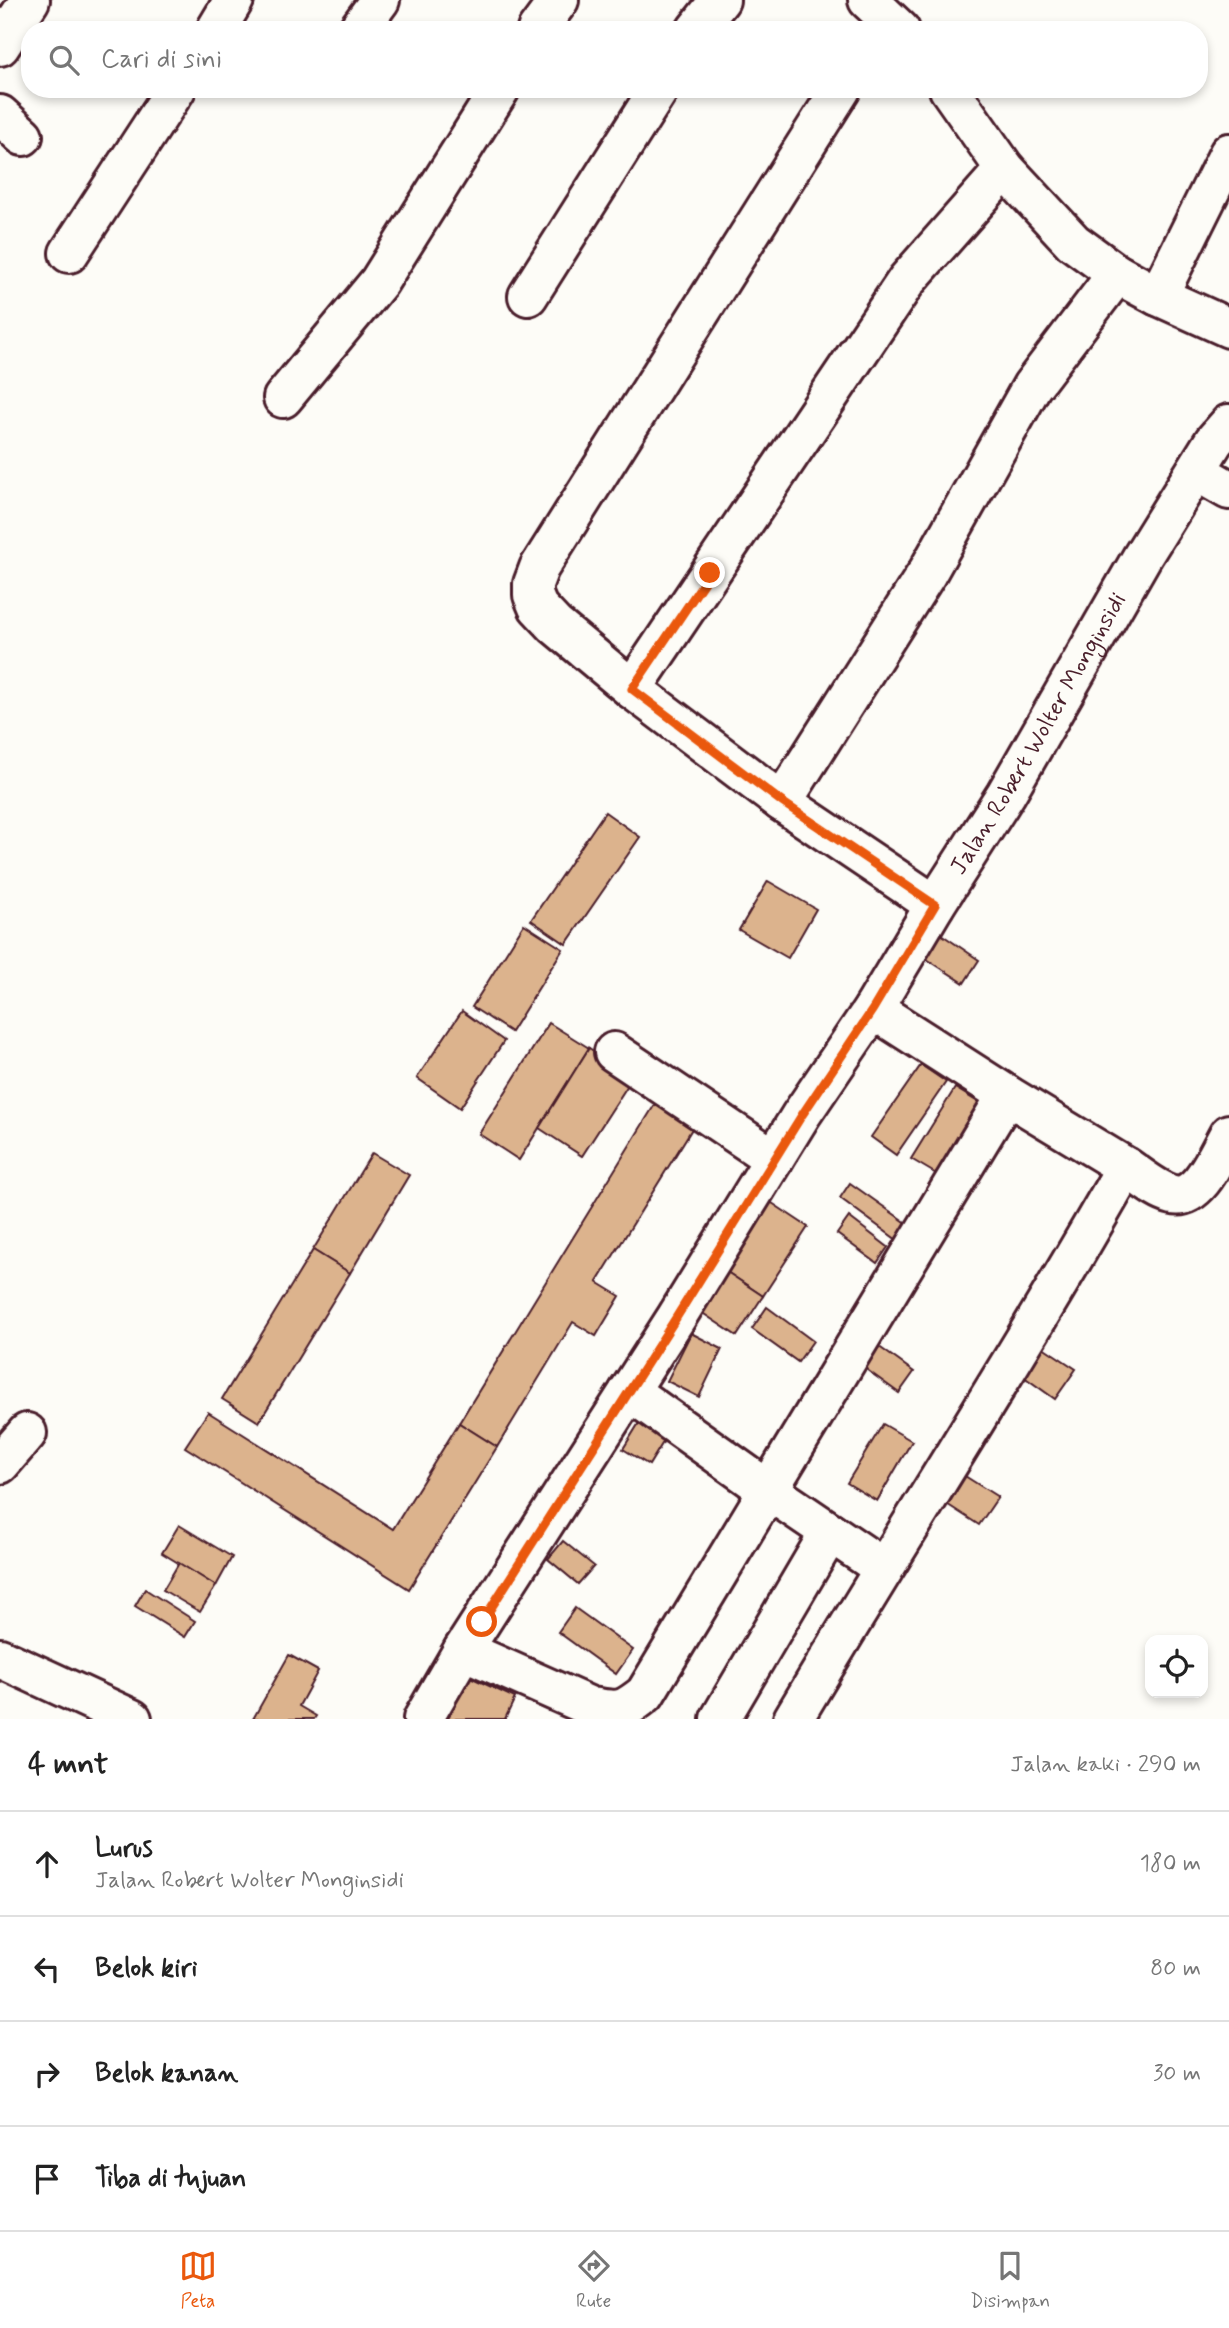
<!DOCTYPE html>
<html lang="id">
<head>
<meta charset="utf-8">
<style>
  body { margin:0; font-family:Mynerve,sans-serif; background:#f6f6f6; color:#222 }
  .controls { position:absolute; right:21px; bottom:21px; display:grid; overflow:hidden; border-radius:14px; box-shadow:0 4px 10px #0003 }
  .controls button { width:63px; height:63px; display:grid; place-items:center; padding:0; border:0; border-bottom:2px solid #e0e0e0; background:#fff; color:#222; font:35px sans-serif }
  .stop { position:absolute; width:21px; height:21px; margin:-16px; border:5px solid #ea580c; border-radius:50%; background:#fff }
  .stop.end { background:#ea580c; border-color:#fff; box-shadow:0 2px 7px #0008 }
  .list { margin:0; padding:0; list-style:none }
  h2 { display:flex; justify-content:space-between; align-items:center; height:91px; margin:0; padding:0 28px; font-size:30px }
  h2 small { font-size:23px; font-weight:400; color:#767676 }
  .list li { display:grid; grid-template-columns:46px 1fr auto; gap:21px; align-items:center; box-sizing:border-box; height:105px; padding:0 28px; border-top:2px solid #e0e0e0 }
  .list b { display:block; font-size:26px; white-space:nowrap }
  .list p { margin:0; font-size:23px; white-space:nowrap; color:#767676 }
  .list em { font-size:23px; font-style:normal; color:#767676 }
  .icon { flex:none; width:38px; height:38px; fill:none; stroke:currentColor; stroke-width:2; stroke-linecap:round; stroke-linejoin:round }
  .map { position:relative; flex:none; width:1229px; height:1719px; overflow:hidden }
  .search { position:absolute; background:#fff; box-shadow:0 4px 10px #0003; left:21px; right:21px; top:21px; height:77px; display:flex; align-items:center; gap:18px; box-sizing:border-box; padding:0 24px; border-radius:28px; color:#767676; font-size:26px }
  .sheet { height:511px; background:#fff }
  nav { display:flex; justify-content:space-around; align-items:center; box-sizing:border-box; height:98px; border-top:2px solid #e0e0e0; background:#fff; font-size:19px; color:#767676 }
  nav a { display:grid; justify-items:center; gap:4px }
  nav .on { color:#ea580c }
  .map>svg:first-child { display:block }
  .building { fill:#dcb38d; stroke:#4a1f2b; stroke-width:2 }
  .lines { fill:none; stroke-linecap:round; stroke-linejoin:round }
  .minor-casing { stroke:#4a1f2b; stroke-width:44 }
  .major-casing { stroke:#4a1f2b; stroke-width:44 }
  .minor { stroke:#fdfcf7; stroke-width:38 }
  .major { stroke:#fdfcf7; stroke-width:38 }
  .route { stroke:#ea580c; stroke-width:9 }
  .labels { text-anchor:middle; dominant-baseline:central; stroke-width:7; stroke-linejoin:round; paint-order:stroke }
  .street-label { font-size:24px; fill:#4a1f2b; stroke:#fdfcf7 }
</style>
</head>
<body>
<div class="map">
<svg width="1229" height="1719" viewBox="0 0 1229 1719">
  <rect width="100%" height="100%" fill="#fdfcf7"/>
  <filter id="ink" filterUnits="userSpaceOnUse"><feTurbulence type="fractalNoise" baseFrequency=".0143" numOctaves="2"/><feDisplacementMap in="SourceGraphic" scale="14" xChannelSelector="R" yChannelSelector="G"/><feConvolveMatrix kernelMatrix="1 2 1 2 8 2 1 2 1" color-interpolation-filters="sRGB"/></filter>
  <g filter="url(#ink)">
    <g class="building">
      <polygon points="605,812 640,837 566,944 531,920"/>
      <polygon points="768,881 816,909 788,958 739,930"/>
      <polygon points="524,924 563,949 511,1032 472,1007"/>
      <polygon points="935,930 979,960 964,983 919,954"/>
      <polygon points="462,1011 504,1041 460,1108 417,1078"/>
      <polygon points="549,1023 589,1048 519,1160 479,1134"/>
      <polygon points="589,1048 633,1077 582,1156 539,1128"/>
      <polygon points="921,1065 946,1082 896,1155 871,1137"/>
      <polygon points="955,1088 981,1104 938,1175 911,1159"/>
      <polygon points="660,1096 698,1119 597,1282 620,1296 596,1336 573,1322 497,1447 459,1423"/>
      <polygon points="372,1153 409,1175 350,1273 313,1250"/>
      <polygon points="850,1183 908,1224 897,1240 840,1198"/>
      <polygon points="769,1201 808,1227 763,1296 724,1270"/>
      <polygon points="849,1217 888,1247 877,1263 837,1234"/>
      <polygon points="313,1250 350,1273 259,1422 222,1399"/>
      <polygon points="724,1270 763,1296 737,1336 698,1310"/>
      <polygon points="767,1307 813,1341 798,1362 752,1329"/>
      <polygon points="691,1333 722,1349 699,1397 667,1381"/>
      <polygon points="1040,1345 1076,1369 1055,1399 1020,1374"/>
      <polygon points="878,1346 914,1372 899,1393 863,1367"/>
      <polygon points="647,1410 673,1426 649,1465 623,1449"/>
      <polygon points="208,1412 393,1529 459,1423 497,1447 409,1589 185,1447"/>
      <polygon points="883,1424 912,1441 877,1501 847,1483"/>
      <polygon points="957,1471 998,1497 979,1525 939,1499"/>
      <polygon points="179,1525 232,1557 216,1586 162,1553"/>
      <polygon points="563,1541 594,1566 578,1584 548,1559"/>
      <polygon points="179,1563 216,1586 200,1612 163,1590"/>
      <polygon points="145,1589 195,1621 185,1637 135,1606"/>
      <polygon points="575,1608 633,1650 616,1674 558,1632"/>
      <polygon points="289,1655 318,1671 299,1706 316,1716 314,1719 253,1719"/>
      <polygon points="466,1675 515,1698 505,1719 445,1719"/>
    </g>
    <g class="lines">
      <defs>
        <g id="minor">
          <polyline points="868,0 900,30"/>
          <polyline points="216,30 234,0"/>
          <polyline points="358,30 380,0"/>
          <polyline points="537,30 559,0"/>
          <polyline points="696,30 720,0"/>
          <polyline points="0,46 30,0"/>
          <polyline points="841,89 539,568 533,584 533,595 538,607 555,625 632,689 782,802 935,905"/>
          <polyline points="949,89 1005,169 1073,242 1117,274 1158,296 1229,328"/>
          <polyline points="0,115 23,136"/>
          <polyline points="69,253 176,89"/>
          <polyline points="528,296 659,89"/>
          <polyline points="1158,296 1229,153"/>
          <polyline points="283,398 379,282 500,89"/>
          <polyline points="1196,471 1229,490"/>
          <polyline points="632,689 907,280 1005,169"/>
          <polyline points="782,802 927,573 1032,386 1117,274"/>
          <polyline points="873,1009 1007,1095 1126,1167"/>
          <polyline points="614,1052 774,1159"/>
          <polyline points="629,1391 768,1490 883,1568"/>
          <polyline points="0,1464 27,1433"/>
          <path d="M 463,1650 L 591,1707 C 620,1712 622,1712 645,1694 L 1007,1095"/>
          <polyline points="0,1658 132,1719"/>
          <polyline points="720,1719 830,1532"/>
          <path d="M 793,1719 C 903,1534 1020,1354 1126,1167 C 1140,1176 1157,1191 1173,1195 C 1199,1201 1218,1153 1229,1134"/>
        </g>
        <g id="major">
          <path id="s1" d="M 423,1719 L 463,1650 L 676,1318 L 801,1115 L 873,1009 L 935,905 L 1006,794 L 1142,557 L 1214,441 L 1229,424"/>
        </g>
      </defs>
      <use href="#minor" class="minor-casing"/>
      <use href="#major" class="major-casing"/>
      <use href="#minor" class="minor"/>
      <use href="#major" class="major"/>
    </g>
  </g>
  <g class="lines" filter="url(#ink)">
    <polyline class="route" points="482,1622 676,1318 802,1115 873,1009 935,905 782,802 632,689 710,573"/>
  </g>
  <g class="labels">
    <g class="street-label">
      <text stroke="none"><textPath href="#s1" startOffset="1162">Jalan Robert Wolter Monginsidi</textPath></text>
    </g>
  </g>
</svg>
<div class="controls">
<button><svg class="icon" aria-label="locate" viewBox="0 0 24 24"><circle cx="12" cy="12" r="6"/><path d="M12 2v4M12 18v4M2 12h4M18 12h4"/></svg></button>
</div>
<div class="stop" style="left:482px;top:1622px"></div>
<div class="stop end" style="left:710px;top:573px"></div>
<div class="search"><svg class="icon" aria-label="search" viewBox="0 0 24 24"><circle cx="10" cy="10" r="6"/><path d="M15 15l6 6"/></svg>Cari di sini</div>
</div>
<section class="sheet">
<h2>4 mnt<small>Jalan kaki · 290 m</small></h2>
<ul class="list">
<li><svg class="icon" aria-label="ahead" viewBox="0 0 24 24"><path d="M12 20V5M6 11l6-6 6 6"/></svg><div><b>Lurus</b><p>Jalan Robert Wolter Monginsidi</p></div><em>180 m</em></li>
<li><svg class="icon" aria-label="left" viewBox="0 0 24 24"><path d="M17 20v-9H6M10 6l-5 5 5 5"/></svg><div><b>Belok kiri</b></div><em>80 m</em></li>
<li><svg class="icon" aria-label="right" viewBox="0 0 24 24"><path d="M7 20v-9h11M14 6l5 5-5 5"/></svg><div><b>Belok kanan</b></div><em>30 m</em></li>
<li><svg class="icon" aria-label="arrive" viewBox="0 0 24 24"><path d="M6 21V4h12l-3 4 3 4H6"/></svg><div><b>Tiba di tujuan</b></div></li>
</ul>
</section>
<nav>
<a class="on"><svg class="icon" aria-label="map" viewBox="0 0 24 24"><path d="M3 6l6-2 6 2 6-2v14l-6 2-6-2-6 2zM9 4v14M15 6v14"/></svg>Peta</a>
<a><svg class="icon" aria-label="directions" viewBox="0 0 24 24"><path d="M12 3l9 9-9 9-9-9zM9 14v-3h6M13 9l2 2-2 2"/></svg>Rute</a>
<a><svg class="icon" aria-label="saved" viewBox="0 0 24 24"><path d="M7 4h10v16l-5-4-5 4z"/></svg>Disimpan</a>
</nav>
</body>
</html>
